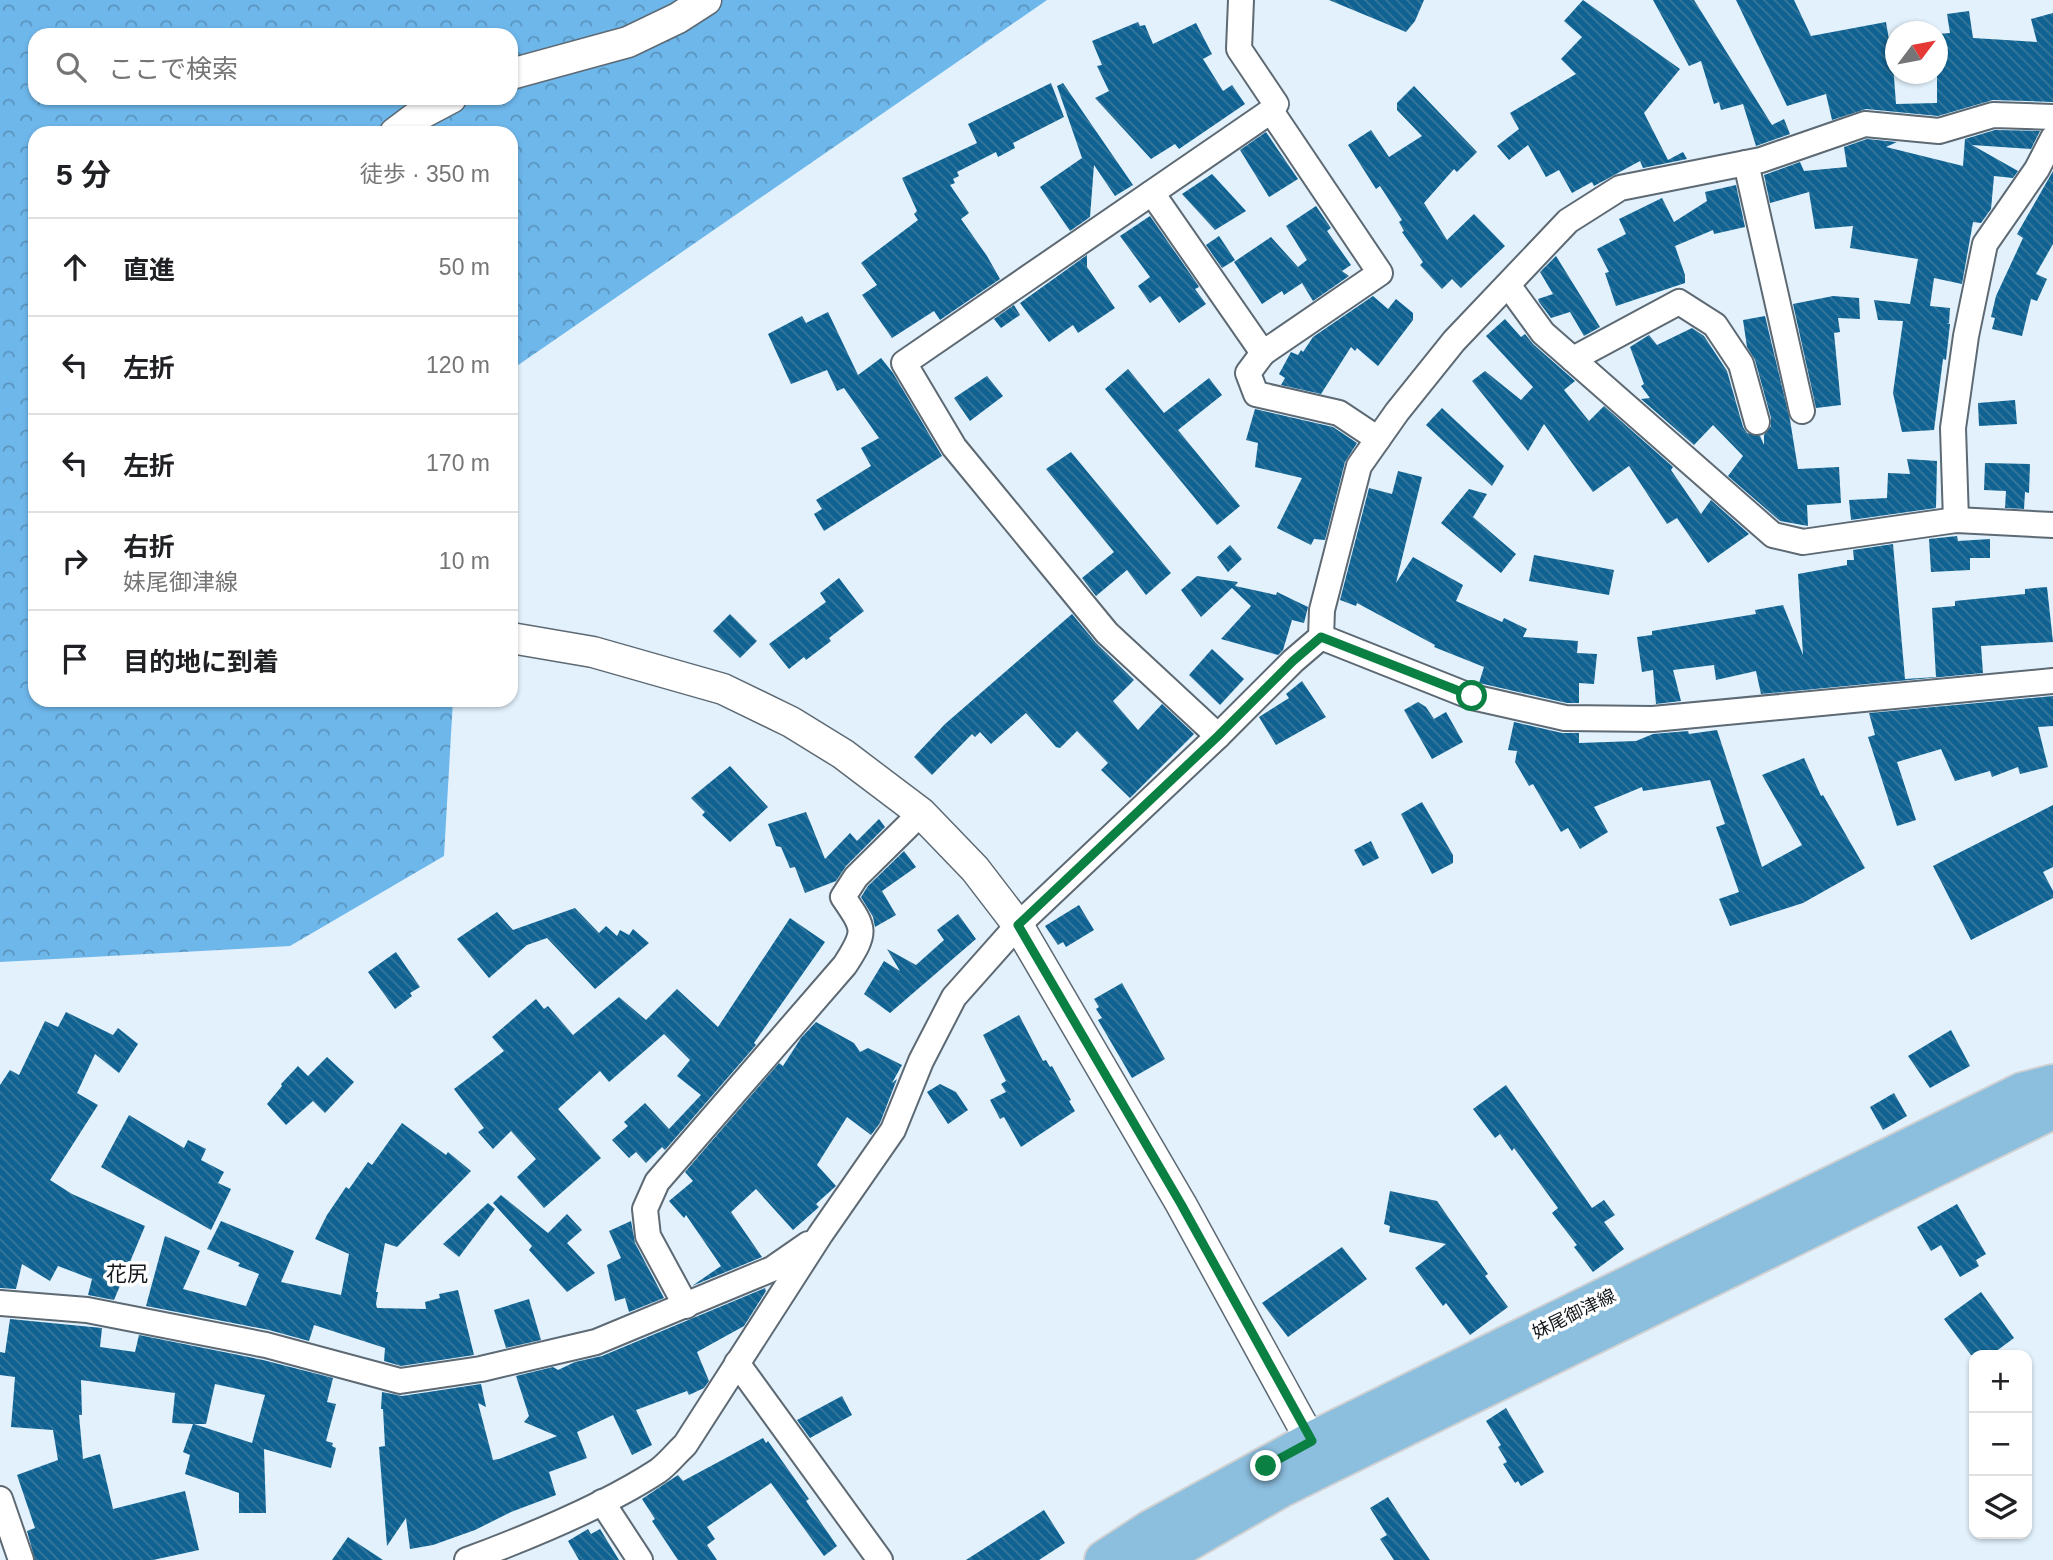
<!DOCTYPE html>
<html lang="ja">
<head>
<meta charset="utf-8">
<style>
  body { margin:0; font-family:Helvetica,"Noto Sans JP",sans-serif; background:#f2f2f2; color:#202124 }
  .controls { position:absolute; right:21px; bottom:21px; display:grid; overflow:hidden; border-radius:14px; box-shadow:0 2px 5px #0004 }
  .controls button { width:63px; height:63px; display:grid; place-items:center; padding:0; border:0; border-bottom:2px solid #e0e0e0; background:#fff; color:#202124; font:35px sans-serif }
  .compass { position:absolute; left:1885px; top:21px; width:63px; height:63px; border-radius:50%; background:#fff; box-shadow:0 2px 5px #0004; rotate:58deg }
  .stop { position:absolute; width:21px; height:21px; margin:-16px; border:5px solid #0b8043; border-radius:50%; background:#fff }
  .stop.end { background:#0b8043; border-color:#fff; box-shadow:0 2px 7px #0008 }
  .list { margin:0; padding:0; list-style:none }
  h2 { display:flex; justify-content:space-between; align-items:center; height:91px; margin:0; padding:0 28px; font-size:30px }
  h2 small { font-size:23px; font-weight:400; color:#757577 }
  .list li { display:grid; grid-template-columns:46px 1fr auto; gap:21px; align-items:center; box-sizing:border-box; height:98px; padding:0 28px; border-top:2px solid #e0e0e0 }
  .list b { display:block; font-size:26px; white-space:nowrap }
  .list p { margin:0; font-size:23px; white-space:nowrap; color:#757577 }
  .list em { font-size:23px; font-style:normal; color:#757577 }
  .icon { flex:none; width:38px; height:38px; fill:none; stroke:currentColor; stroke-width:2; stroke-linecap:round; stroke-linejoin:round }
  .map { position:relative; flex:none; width:2053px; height:1560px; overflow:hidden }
  .search { position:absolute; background:#fff; box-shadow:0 2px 5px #0004; left:28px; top:28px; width:490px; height:77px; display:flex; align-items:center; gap:18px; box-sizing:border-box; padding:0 24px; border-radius:21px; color:#757577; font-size:26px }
  .panel { position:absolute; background:#fff; box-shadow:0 2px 5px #0004; left:28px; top:126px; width:490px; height:581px; border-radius:21px }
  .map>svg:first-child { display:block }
  .forest { fill:url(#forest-crowns); fill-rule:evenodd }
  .building { fill:url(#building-back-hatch); fill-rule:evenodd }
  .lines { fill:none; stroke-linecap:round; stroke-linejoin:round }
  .minor-casing { stroke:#5d6973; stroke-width:28 }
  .tertiary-casing { stroke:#5d6973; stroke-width:33 }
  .primary-casing { stroke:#d0d1d2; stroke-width:42 }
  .minor { stroke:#fff; stroke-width:24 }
  .tertiary { stroke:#fff; stroke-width:30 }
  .primary { stroke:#8cbede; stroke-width:38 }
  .route { stroke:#0b8043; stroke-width:9 }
  .labels { text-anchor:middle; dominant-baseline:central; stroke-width:7; stroke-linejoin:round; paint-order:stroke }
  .street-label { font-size:18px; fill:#13181c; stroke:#fff }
  .quarter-label { font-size:21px; fill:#13181c; stroke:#fff }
</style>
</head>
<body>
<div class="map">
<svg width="2053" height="1560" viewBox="0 0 2053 1560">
  <defs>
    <pattern id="forest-crowns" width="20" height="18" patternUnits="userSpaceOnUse" patternTransform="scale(1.75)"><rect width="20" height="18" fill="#6eb7eb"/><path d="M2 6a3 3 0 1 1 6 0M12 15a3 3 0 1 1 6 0" fill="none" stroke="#5994be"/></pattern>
    <pattern id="building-back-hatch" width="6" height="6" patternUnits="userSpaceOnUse" patternTransform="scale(1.75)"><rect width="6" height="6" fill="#0f6291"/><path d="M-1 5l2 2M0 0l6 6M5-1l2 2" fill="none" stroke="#39789c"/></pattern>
  </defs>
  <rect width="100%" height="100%" fill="#e2f1fc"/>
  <path class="forest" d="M 0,0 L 1047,0 L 511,370 L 511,133 L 35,133 L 35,700 L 453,700 L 444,856 L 290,946 L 0,962 ZM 35,35 L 511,35 L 511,98 L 35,98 Z"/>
  <g class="building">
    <polygon points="1329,0 1424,0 1415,21 1406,32"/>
    <polygon points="1583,0 1680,69 1644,113 1668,160 1683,152 1687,159 1643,168 1640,161 1594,186 1592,182 1572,193 1559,170 1546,177 1528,145 1509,160 1497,146 1519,129 1510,113 1576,74 1561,59 1582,37 1564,21"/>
    <polygon points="1653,0 1694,0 1772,125 1784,119 1790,134 1756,146 1743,104 1721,110 1719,102 1714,104 1701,61 1689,66"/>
    <polygon points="1736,0 1794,0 1811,36 1886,22 1893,64 1896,104 1937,103 1937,34 1950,33 1947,14 1969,11 1973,38 2037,42 2031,19 2053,13 2053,102 1993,100 1938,116 1866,109 1832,120 1826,94 1787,106"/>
    <polygon points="1138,22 1140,26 1145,25 1153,44 1196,23 1212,54 1203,59 1223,91 1232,85 1245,104 1179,149 1175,144 1151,159 1095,98 1109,91 1097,66 1102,65 1092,41"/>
    <polygon points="1051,83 1064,117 1013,143 1015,148 998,157 996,152 957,172 959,176 953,179 955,183 950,185 969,213 961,219 987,256 1000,279 940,320 934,311 892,338 862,295 877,285 861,263 918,220 914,214 917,211 902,178 977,143 968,124"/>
    <polygon points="1063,83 1133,185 1115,196 1094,165 1090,217 1070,231 1040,187 1082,158 1057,86"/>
    <polygon points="1414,86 1477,152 1457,172 1454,169 1424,203 1447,240 1474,214 1505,246 1461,288 1452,279 1442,289 1420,265 1423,262 1402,232 1404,231 1399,222 1402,220 1380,186 1376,189 1348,145 1371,130 1389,157 1422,136 1397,110 1397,103"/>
    <polygon points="1995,130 2040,131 2031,149 1972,145 2018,171 2013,178 1994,176 1991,209 1981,223 1973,222 1962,284 1934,278 1930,306 1950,308 1949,323 1946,323 1950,324 1946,360 1943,359 1934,430 1902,432 1893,393 1903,321 1878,320 1874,300 1910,304 1918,259 1850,248 1853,226 1815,229 1809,192 1770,203 1764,175 1800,162 1804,171 1847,167 1844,147 1867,139 1897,142 1886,147 1963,166 1965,139"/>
    <polygon points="1266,132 1298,179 1269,197 1240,150"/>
    <polygon points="2053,171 2053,244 2036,274 2047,279 2037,301 2031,299 2022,336 1992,329 1995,318 1991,317 1996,296 2023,238 2017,234"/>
    <polygon points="1212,174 1246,211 1215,230 1182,194"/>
    <polygon points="1736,185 1745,227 1714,234 1713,230 1675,246 1685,275 1685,283 1616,306 1605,273 1609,272 1597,249 1626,234 1619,219 1662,198 1674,222 1707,201 1705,192"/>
    <polygon points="1316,206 1331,228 1327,231 1351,265 1342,271 1349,276 1313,301 1302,283 1284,295 1282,291 1262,304 1234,262 1271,237 1298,267 1307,260 1286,226"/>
    <polygon points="1150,216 1198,285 1199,287 1195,289 1206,304 1179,323 1160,296 1150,303 1138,286 1150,277 1120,236"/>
    <polygon points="1219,236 1235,260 1222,268 1206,245"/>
    <polygon points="1087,255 1087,267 1115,308 1078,333 1073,325 1049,342 1020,303"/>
    <polygon points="1556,256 1600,327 1584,336 1570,312 1551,318 1539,302 1538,299 1553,294 1540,272"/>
    <polygon points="1373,296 1388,309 1396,299 1413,313 1413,320 1378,366 1357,348 1355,351 1351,347 1321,394 1281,385 1285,378 1279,374 1291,352 1298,355 1301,350 1303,352 1313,337"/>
    <polygon points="1833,296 1859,298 1860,319 1838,318 1840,332 1834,333 1841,405 1816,408 1793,304"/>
    <polygon points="1014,305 1020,315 1001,328 994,319"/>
    <polygon points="828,312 858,375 881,358 893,373 942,456 824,531 814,514 822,509 816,500 871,466 861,448 879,438 844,388 837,391 827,370 791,384 768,334 802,316 806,323"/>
    <polygon points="1765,316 1790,420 1798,469 1839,467 1841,503 1807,505 1808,526 1780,521 1728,476 1743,456 1713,425 1694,445 1641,399 1650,398 1641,386 1644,384 1630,347 1649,335 1657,345 1692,328 1704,336 1727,371 1743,427 1747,433 1760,436 1764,445 1764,435 1771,426 1771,418 1755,360 1747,347 1743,320"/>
    <polygon points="1505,319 1521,337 1525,334 1533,344 1575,381 1564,390 1589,421 1604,406 1673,467 1671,470 1701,514 1711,500 1749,534 1708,563 1677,518 1667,524 1629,466 1593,492 1544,424 1528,451 1472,381 1485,371 1521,400 1533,387 1486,336"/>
    <polygon points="1128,369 1164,413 1209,378 1222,395 1178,430 1240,506 1217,525 1105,389"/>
    <polygon points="987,376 1003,396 970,421 954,398"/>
    <polygon points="2015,400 2017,424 1979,426 1978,403"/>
    <polygon points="1442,408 1504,466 1492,486 1426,425"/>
    <polygon points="1255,409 1333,427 1357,443 1345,462 1325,540 1314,539 1311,545 1277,528 1302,478 1255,467 1258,443 1246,440"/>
    <polygon points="1071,452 1171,573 1146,595 1127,570 1096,596 1082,578 1114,552 1046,469"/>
    <polygon points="1907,459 1937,461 1936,508 1851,520 1849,500 1887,498 1888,473 1910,474"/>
    <polygon points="1985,463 2030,464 2029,493 2025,492 2024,509 2005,508 2006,491 1984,490"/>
    <polygon points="1398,471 1422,477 1396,583 1413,557 1463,585 1456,601 1502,622 1504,618 1527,629 1523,637 1578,641 1577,653 1597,654 1594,684 1579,683 1579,703 1567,703 1479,683 1484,667 1434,647 1435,645 1357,603 1356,606 1340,600 1369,488 1392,494"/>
    <polygon points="1469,489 1487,494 1473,517 1516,554 1501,573 1441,523"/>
    <polygon points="1957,536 1958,541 1990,539 1990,558 1970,558 1970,570 1931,572 1929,539"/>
    <polygon points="1893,544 1905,679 1936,677 1932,608 1955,606 1955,601 2025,594 2025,589 2047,587 2053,642 1981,646 1983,673 1761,694 1756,671 1716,680 1714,665 1673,670 1681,701 1656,704 1653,670 1642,672 1637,637 1652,635 1652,631 1756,614 1755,610 1783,605 1803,655 1798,574 1847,565 1847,560 1854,560 1853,550"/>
    <polygon points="1230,545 1242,559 1228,572 1217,557"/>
    <polygon points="1534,555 1614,570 1609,595 1529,581"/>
    <polygon points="1197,576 1238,582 1235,586 1276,595 1277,592 1308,607 1304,623 1292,620 1283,650 1278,655 1221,639 1251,606 1232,588 1201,617 1181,590"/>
    <polygon points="839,578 864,611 829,638 831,641 806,660 804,657 789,669 769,644 826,602 820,593"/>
    <polygon points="730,614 757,641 740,658 713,631"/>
    <polygon points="1072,614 1096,643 1134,680 1113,701 1138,730 1162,704 1194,734 1130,798 1101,770 1108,763 1077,731 1060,748 1056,747 1026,713 991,744 980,732 975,737 972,734 932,775 914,757 945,724"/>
    <polygon points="1212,649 1244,679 1220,705 1189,675"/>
    <polygon points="1302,681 1326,717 1276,745 1259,717 1289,698 1286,694"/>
    <polygon points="2053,696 2053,726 2038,727 2048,767 2020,774 2018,767 1992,777 1990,771 1955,781 1941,749 1897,762 1916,820 1897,826 1868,737 1875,735 1869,713"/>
    <polygon points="1418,702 1426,707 1434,719 1446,712 1463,742 1432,759 1404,710"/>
    <polygon points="1514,722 1562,733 1579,733 1579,743 1636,741 1653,734 1688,731 1689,734 1717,730 1762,867 1802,845 1762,775 1804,758 1821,796 1823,795 1865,868 1803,903 1730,926 1719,899 1739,892 1716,827 1725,824 1710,780 1643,791 1642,787 1594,807 1608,832 1580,849 1568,828 1561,832 1533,784 1529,786 1515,762 1517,751 1508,750"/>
    <polygon points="730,766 768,807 730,842 702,815 705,812 691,798"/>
    <polygon points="1422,802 1453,855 1453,863 1432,874 1401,814"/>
    <polygon points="2053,805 2053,867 2043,872 2053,891 2053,898 1971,940 1933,866"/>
    <polygon points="806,812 825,859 850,833 857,841 879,819 885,827 846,866 836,881 805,893 795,867 790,868 781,847 776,846 768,824"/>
    <polygon points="1371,841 1379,858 1363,866 1354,850"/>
    <polygon points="904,851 916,867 882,891 896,915 875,927 873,917 861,897 868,886"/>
    <polygon points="1079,905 1094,930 1066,947 1063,942 1058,945 1045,926"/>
    <polygon points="575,908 599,933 606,926 617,936 620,930 629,935 633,929 649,943 595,989 547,938 527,945 489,978 457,939 497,912 513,930"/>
    <polygon points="958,914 976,939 890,1013 864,994 884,961 900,971 887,949 916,965 944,940 937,930"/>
    <polygon points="790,918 825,942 754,1043 756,1045 665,1150 662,1147 646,1163 636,1152 629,1158 612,1140 628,1126 624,1122 645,1103 669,1129 701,1095 677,1076 690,1060 664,1034 609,1082 600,1071 558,1109 601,1158 544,1208 517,1177 536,1159 511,1131 493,1149 478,1132 484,1128 454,1089 504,1051 492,1037 536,999 544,1009 548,1006 573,1035 619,997 646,1020 677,989 718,1027"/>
    <polygon points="396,952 420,987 410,993 412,996 395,1009 368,972"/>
    <polygon points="1122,983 1165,1059 1132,1078 1098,1020 1102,1018 1096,1009 1099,1007 1094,999"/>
    <polygon points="66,1012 113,1035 118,1028 138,1044 119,1073 95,1054 77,1093 98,1105 50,1180 72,1194 145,1226 114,1300 88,1295 92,1279 58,1266 50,1281 22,1264 16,1289 0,1288 0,1085 10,1070 19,1075 45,1021 58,1027"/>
    <polygon points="1019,1015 1043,1061 1046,1060 1050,1067 1052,1066 1071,1100 1069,1101 1075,1111 1021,1147 1004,1117 1000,1119 990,1100 1006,1092 1001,1084 1006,1081 983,1035"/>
    <polygon points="816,1022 854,1043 860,1052 868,1048 902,1065 892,1083 897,1079 880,1123 871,1135 847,1117 817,1165 836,1186 816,1204 819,1207 793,1230 756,1189 731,1212 762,1257 692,1286 721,1266 686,1215 684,1218 669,1201 693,1181 685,1172 779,1063 783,1066 801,1038"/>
    <polygon points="1951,1030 1970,1066 1930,1088 1908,1056"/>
    <polygon points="327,1057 354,1082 325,1113 313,1101 286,1125 267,1104 282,1086 281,1084 298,1066 308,1076"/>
    <polygon points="940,1084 956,1092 968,1110 948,1124 927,1092"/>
    <polygon points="1506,1085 1592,1208 1604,1200 1615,1215 1604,1222 1624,1249 1593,1272 1574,1247 1577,1245 1552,1213 1558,1208 1514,1148 1512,1151 1500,1134 1495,1138 1473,1109"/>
    <polygon points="1894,1093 1907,1116 1883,1130 1870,1107"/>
    <polygon points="129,1115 184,1148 188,1140 206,1149 201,1160 224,1172 218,1183 231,1189 211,1230 101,1167"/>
    <polygon points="402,1123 446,1155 448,1152 471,1171 397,1247 385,1243 376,1292 378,1292 376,1304 377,1308 426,1309 425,1302 440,1298 439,1294 458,1290 474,1355 401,1366 384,1361 385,1348 314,1325 309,1341 269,1330 146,1306 165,1236 200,1251 183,1289 246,1306 259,1274 238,1266 240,1263 207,1249 221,1221 294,1251 281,1282 341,1295 349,1254 315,1239 327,1215 346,1187 349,1189 368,1162 372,1165"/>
    <polygon points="1390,1191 1437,1201 1488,1274 1485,1276 1508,1307 1470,1335 1446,1303 1443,1306 1415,1268 1446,1244 1389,1232 1390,1226 1384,1224"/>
    <polygon points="501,1195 548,1233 567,1214 582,1230 567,1243 595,1273 567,1292 529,1250 532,1246 493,1203"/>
    <polygon points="488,1203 495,1209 459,1257 443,1244"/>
    <polygon points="1957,1204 1986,1254 1976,1260 1979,1266 1960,1277 1941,1245 1931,1251 1917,1227"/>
    <polygon points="631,1221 635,1243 664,1298 629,1312 625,1298 615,1301 607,1265 621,1258 609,1231"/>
    <polygon points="1342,1247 1367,1279 1288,1337 1262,1303"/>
    <polygon points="765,1288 766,1291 744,1326 697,1352 709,1381 704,1388 689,1395 687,1391 636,1410 652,1445 632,1455 613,1415 577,1432 587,1458 549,1472 556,1495 511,1512 475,1530 433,1545 410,1549 406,1518 387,1546 379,1447 385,1446 383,1409 381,1409 382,1392 402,1396 481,1384 486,1407 478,1403 493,1460 499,1459 557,1436 524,1422 529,1416 516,1376 553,1367 558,1370 575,1362 602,1356"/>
    <polygon points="1981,1292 2014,1338 1991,1355 1971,1355 1944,1319"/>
    <polygon points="529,1299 541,1340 506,1348 494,1310"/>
    <path d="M 10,1319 L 102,1328 L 100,1347 L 135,1352 L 139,1335 L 263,1360 L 333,1378 L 327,1402 L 336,1404 L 326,1441 L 333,1443 L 332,1446 L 336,1448 L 331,1468 L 264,1449 L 266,1513 L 239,1513 L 239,1493 L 185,1474 L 190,1455 L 183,1452 L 193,1424 L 172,1423 L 175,1393 L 81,1380 L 82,1415 L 79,1415 L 83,1459 L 100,1454 L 113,1509 L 185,1491 L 199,1550 L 153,1560 L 35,1560 L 27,1531 L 35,1528 L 17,1475 L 58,1460 L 53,1430 L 11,1427 L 15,1377 L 0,1375 L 0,1352 L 5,1353 ZM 215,1384 L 265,1395 L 252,1443 L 194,1424 L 206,1424 Z"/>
    <polygon points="842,1396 852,1415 810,1438 797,1420"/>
    <polygon points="1506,1408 1544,1472 1521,1486 1518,1481 1515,1483 1503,1464 1507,1462 1498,1447 1501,1445 1486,1421"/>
    <polygon points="763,1438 766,1443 768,1441 809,1499 806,1501 837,1546 824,1556 771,1483 707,1527 715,1539 707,1545 717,1560 678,1560 652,1521 655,1519 642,1499 678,1475 683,1481"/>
    <polygon points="1388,1497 1409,1529 1430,1560 1394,1560 1380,1539 1387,1535 1370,1508"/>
    <polygon points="1044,1510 1065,1543 1039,1560 966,1560"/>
    <polygon points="588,1529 591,1534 600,1529 619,1560 579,1560 568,1541"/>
    <polygon points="348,1537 383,1560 332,1560"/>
  </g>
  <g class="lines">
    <defs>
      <g id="minor">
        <polyline points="1241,0 1239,49 1276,104 1271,111"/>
        <polyline points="1746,163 1802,411"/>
        <polyline points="1152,193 1263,353 1248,373 1256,394 1339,413 1378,439"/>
        <polyline points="1508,285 1543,333 1773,535 1803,542 1956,520 2053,525"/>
        <polyline points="1573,359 1679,302 1715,325 1741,364 1757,422"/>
        <polyline points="1956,520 1953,428 1966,336 1985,244 2037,169 2053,138"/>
        <polyline points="1321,637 1472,697 1565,718 1653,719 2053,681"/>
        <polyline points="1218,736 1107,633 954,447 904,363 1271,111 1380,273 1263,353"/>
        <polyline points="0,1303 87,1310 266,1345 400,1381 481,1369 596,1342 772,1269 808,1244"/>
        <path d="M 686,1306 L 648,1236 L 645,1209 L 657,1182 L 845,965 C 867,931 865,929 843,897 L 856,877 L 921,813"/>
        <polyline points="737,1363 880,1560"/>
        <polyline points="0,1499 21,1560"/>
        <polyline points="602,1502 640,1560"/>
        <path d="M 467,1560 C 529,1537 603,1507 658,1471 C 668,1464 676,1453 685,1445 L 820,1235 L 893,1130 L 921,1061 L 954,997 L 1018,925 L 1218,736 L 1293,661 L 1321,637 L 1322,610 L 1359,466 L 1397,412 L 1454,341 L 1568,221 L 1620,188 L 1761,160 L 1865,124 L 1939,131 L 1993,115 L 2053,117"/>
      </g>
      <g id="tertiary">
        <polyline points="511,74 628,42 678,18 706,0"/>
        <polyline points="395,133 419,115 451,98"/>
        <polyline points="511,638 593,652 723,689 791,722 843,754 921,813 975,869 1018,925 1181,1204 1322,1461"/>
      </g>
      <g id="primary">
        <polyline points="1104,1560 1150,1530 1312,1441 2022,1092 2053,1084"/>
        <polyline points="1156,1560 1279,1489 1325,1466 2042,1115 2053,1107"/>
      </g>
    </defs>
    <use href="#minor" class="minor-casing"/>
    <use href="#tertiary" class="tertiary-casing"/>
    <use href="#primary" class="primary-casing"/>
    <use href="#minor" class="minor"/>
    <use href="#tertiary" class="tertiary"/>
    <use href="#primary" class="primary"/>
  </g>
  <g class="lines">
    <polyline class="route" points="1266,1466 1312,1441 1181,1204 1018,925 1218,736 1293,661 1321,637 1472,696"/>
  </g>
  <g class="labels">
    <g class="street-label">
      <text transform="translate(1574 1314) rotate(-26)">妹尾御津線</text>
    </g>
    <g class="quarter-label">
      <text x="127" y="1273">花尻</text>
    </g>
  </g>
</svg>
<div class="controls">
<button>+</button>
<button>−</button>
<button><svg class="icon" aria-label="layers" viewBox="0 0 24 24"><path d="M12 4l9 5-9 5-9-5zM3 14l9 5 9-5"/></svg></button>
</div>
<svg class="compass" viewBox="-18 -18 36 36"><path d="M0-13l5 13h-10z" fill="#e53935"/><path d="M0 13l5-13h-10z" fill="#757577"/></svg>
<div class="stop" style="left:1472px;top:696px"></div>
<div class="stop end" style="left:1266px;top:1466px"></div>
<div class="search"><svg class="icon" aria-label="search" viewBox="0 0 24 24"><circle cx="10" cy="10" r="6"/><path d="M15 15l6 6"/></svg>ここで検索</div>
<section class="panel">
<h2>5 分<small>徒歩 · 350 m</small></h2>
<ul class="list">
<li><svg class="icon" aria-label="ahead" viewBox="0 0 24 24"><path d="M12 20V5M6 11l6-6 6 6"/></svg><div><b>直進</b></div><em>50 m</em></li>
<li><svg class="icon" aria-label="left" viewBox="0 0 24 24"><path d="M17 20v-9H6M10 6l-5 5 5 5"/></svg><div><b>左折</b></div><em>120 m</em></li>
<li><svg class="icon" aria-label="left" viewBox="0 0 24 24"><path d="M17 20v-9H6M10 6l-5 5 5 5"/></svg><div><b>左折</b></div><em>170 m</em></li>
<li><svg class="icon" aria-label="right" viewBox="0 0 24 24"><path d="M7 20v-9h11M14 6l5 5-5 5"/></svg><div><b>右折</b><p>妹尾御津線</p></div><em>10 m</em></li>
<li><svg class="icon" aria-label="arrive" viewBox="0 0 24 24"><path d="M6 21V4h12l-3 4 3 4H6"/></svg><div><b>目的地に到着</b></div></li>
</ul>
</section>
</div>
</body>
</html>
